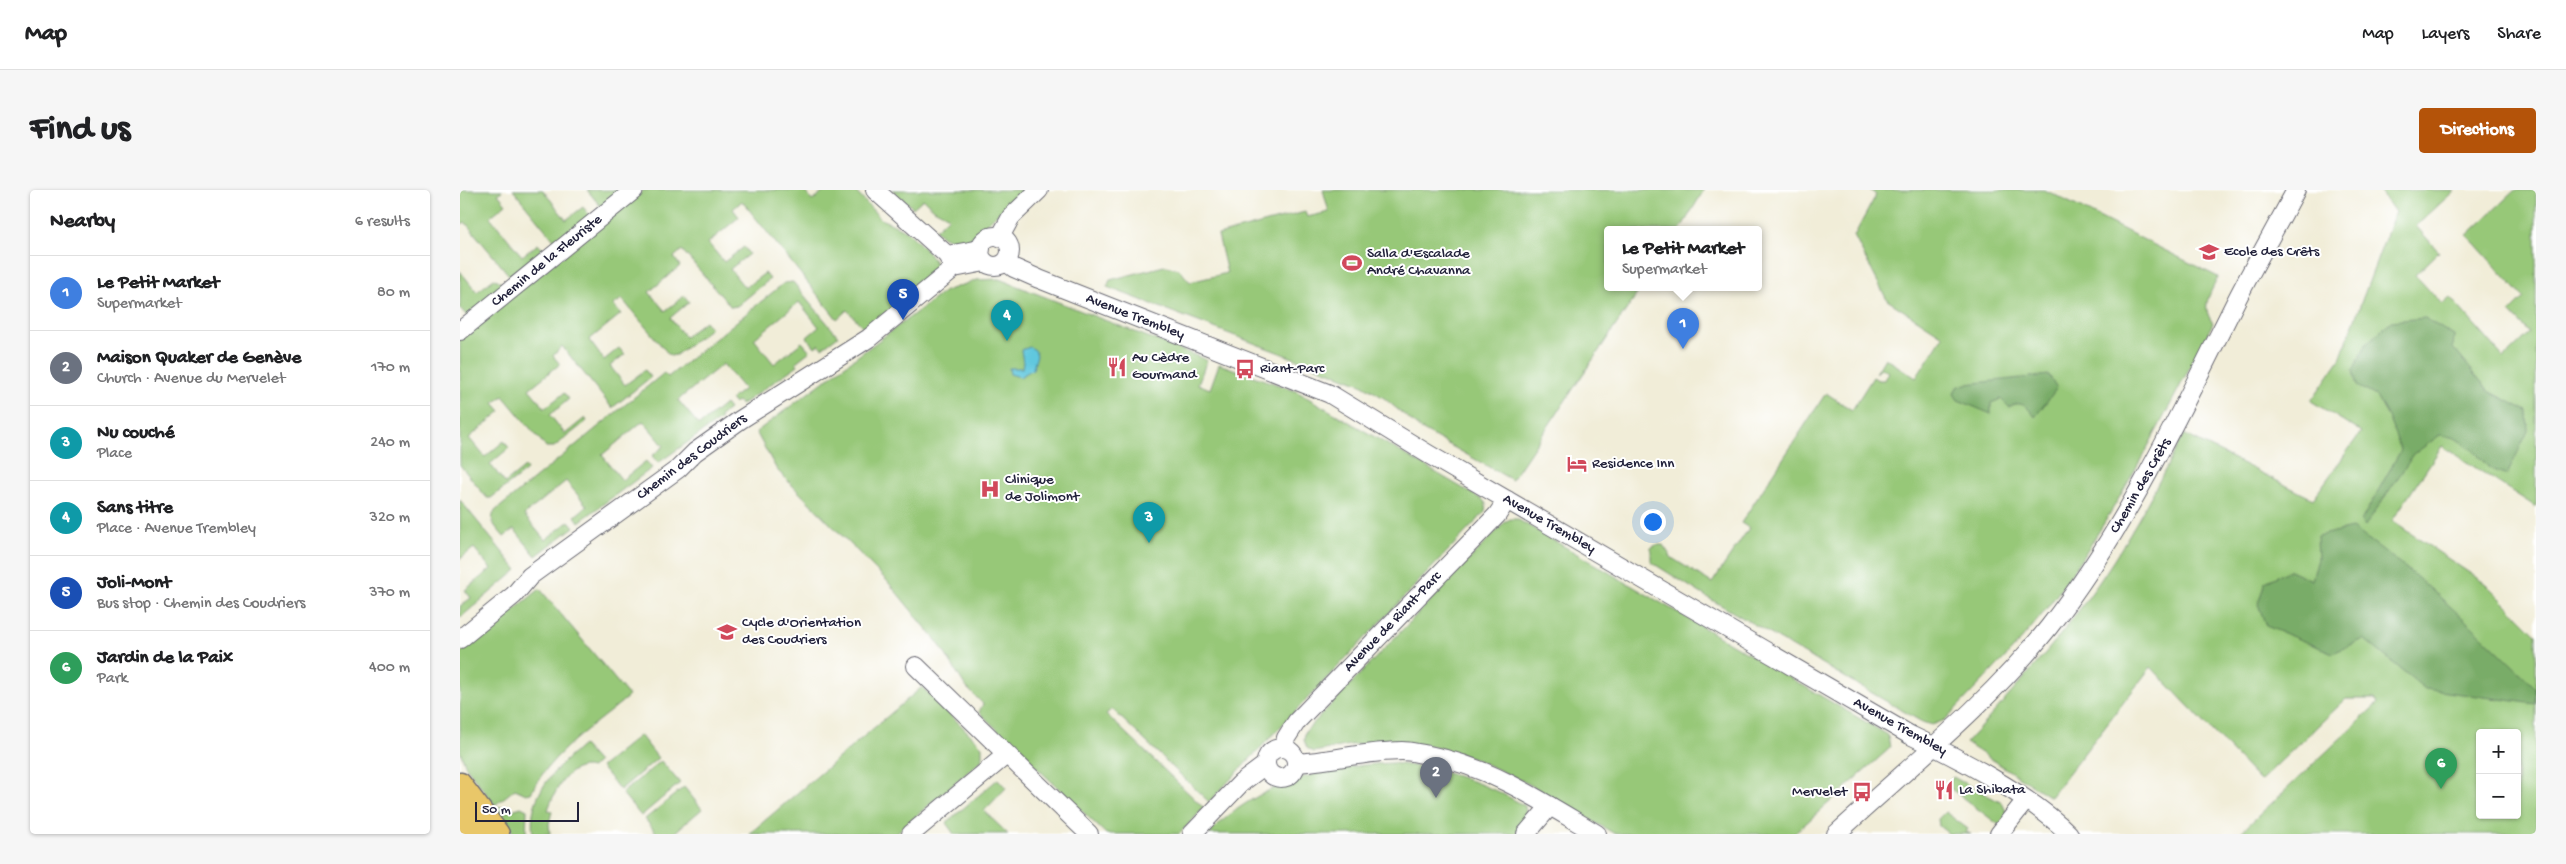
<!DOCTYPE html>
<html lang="en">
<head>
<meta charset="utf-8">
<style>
  body { margin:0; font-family:"Gochi Hand",sans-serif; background:#f6f6f6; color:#202124 }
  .controls { position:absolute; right:15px; bottom:15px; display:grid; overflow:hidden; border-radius:5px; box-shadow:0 1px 4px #0004 }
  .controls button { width:45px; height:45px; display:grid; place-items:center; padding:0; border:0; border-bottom:1px solid #e0e0e0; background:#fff; color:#202124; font:25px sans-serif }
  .scale { position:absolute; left:15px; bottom:12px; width:104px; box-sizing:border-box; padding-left:5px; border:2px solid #22223b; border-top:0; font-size:14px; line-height:18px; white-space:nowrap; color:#22223b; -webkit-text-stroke:4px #fff; paint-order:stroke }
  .you { position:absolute; left:1192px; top:331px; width:18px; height:18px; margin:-12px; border:4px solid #fff; border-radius:50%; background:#1a73e8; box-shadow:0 0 0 8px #1a73e833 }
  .badge { display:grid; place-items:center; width:32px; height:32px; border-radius:50%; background:#b45309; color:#fff; font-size:16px; font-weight:700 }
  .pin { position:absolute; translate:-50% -41px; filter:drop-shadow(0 1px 2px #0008) }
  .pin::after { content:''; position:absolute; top:26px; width:18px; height:15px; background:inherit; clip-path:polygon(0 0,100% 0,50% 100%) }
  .popup { position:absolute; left:1144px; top:36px; width:158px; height:65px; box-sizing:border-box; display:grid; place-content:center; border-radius:5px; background:#fff; filter:drop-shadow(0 1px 4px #0005); font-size:16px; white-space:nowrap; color:#757577 }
  .popup b { font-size:19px; color:#202124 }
  .popup::after { content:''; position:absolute; left:50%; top:100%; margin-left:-10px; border:10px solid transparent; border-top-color:#fff }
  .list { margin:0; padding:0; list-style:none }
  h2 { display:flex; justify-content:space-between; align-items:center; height:65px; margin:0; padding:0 20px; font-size:21px }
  h2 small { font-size:16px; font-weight:400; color:#757577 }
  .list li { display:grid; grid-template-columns:32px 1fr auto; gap:15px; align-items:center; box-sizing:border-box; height:75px; padding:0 20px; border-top:1px solid #e0e0e0 }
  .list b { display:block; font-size:19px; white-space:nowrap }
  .list p { margin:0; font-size:16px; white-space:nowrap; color:#757577 }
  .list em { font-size:16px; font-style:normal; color:#757577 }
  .map { position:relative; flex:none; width:2076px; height:644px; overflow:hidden; border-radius:5px }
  header { display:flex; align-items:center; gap:30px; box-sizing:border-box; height:70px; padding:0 25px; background:#fff; border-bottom:1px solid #e0e0e0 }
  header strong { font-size:24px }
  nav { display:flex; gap:28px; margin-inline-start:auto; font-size:18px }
  .intro { display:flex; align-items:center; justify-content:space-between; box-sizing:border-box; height:120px; padding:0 30px }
  h1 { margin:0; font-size:35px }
  .button { padding:12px 22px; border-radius:5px; background:#b45309; color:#fff; font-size:18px; font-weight:700 }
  main { display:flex; gap:30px; padding:0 30px }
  aside { flex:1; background:#fff; border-radius:5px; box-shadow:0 1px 4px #0004 }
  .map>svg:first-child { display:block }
  .green { fill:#97c878; stroke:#5c755a; fill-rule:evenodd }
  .forest { fill:#79ac68; stroke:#4e6752 }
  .water { fill:#61c8de; stroke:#42758c }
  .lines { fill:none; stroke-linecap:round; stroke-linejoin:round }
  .minor-casing { stroke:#6a6972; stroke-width:20 }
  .major-casing { stroke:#6a6972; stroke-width:25 }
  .minor { stroke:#fff; stroke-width:18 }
  .major { stroke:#e9c769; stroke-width:22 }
  .labels { text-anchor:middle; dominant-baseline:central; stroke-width:4; stroke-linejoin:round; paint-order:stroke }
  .poi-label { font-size:15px; fill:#22223b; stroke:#fff; text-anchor:start }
  .street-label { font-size:15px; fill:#22223b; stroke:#fff }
</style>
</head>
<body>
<header>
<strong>Map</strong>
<nav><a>Map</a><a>Layers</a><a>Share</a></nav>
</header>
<div class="intro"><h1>Find us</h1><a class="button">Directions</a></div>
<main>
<aside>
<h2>Nearby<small>6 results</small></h2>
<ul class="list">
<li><span class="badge" style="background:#3f7fe0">1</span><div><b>Le Petit Market</b><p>Supermarket</p></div><em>80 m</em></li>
<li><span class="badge" style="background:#6b7280">2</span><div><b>Maison Quaker de Genève</b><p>Church · Avenue du Mervelet</p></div><em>170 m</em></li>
<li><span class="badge" style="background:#0f9aa8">3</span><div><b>Nu couché</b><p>Place</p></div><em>240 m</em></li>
<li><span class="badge" style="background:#0f9aa8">4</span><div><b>Sans titre</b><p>Place · Avenue Trembley</p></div><em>320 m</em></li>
<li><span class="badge" style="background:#1a4fb4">5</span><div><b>Joli-Mont</b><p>Bus stop · Chemin des Coudriers</p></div><em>370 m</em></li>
<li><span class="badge" style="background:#2e9e5b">6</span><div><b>Jardin de la Paix</b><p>Park</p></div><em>400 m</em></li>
</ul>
</aside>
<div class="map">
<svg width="2076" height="644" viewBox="0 0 2076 644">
  <rect width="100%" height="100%" fill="#fff"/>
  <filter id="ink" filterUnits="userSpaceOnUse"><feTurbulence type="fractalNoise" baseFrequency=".02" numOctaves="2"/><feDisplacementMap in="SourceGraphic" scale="10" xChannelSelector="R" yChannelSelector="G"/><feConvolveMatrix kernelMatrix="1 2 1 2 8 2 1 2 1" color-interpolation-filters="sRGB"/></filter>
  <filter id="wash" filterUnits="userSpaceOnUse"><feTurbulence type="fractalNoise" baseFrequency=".0096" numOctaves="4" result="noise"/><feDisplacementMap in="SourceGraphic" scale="20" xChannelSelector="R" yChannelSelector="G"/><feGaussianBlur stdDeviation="1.12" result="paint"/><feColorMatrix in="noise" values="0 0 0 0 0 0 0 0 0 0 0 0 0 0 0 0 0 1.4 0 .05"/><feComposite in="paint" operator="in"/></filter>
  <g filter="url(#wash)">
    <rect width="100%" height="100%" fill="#f1edd8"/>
    <g class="green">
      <polygon points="0,0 43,0 38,4 46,14 30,27 62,66 78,54 86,63 53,90 5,32 0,35"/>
      <polygon points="53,0 83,0 106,30 123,17 131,27 97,54"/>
      <polygon points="127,0 164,0 142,18"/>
      <polygon points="184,0 344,0 352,11 366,0 394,0 421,29 447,41 468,62 480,80 405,139 387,120 377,129 282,11 273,19 279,27 248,53 264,72 284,57 289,64 270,79 285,98 305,83 310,89 277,116 271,117 222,60 214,67 220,76 189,102 205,121 224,106 229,112 210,128 225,147 245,131 251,138 216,165 210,166 162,109 153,115 161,124 129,150 144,170 159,158 165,164 150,176 165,195 185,180 191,187 152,218 102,156 93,166 100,174 69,199 85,218 104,203 109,209 90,225 105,244 125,228 127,231 94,257 86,257 43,206 34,213 41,221 9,248 25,267 44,251 49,258 30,274 45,293 65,277 67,280 31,308 27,308 0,275 0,149"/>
      <polygon points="432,0 563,0 504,55 484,47 475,40 489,27 474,19 463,9 453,18"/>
      <polygon points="863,0 1244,0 1220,40 1148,40 1148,98 1181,98 1052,290 961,239 924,208 901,194 647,97 650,90 704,76 719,79 730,92 767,83 758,45 845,22 847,27 869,22"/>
      <path d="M 1410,0 L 1585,0 L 1758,87 C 1750,105 1740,116 1753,133 C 1704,226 1658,320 1596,406 C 1564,451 1523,490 1485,530 L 1472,535 L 1462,532 L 1245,406 L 1191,372 L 1191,358 L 1196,355 L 1203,355 L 1212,368 L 1252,393 L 1289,338 L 1281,333 L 1366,203 L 1392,220 L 1413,187 L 1418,190 L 1424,190 L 1428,182 L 1422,178 L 1416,183 L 1425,168 L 1456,188 L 1483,146 L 1427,110 L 1394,46 L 1416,5 Z"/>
      <path d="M 1919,0 L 1995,0 L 1956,36 L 1979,62 L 1955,85 L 1982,114 L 1990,107 L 2044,168 L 2070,143 L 2050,122 L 2064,108 L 2007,45 L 2055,0 L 2076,0 L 2076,317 L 1982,256 L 1932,331 L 2026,394 L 2076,444 L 2076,644 L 1779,644 L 1918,513 L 1915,509 L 1886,509 L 1800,591 L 1691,477 L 1590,607 L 1506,553 C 1562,492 1618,429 1662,357 C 1684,321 1704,282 1724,244 L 1853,309 L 1901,242 L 1851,211 L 1880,169 L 1935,22 ZM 2020,543 L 2057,543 L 2057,625 L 2020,625 Z"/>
      <polygon points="0,81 17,102 34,89 38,90 45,97 8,127 0,118"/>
      <polygon points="539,89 747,170 738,194 750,199 759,174 836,201 1023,310 1026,314 1025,322 749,612 652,519 646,524 744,618 719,644 646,644 519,522 523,514 506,497 479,454 428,392 317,280 296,242 485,101 517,90"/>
      <path d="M 333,92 L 378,146 L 362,158 L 359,154 L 355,157 L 347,147 L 359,137 L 339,112 L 294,149 L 314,174 L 342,152 L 350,161 L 336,172 L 338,175 L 281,215 L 278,211 L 275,214 L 271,209 L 284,199 L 263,174 L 218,210 L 239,235 L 265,214 L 269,219 L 260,226 L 261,229 L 198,273 L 192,266 L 204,256 L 183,231 L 142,265 L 162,290 L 186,271 L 192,278 L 119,332 L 115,326 L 127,316 L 106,291 L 64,325 L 85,350 L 109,331 L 114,337 L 76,366 L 54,339 L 44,347 C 37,338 28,332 35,321 L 204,183 L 208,187 L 324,93 Z"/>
      <polygon points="0,310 57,380 0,428 0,416 11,408 5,400 31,379 14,358 0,369"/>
      <polygon points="1050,329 1057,329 1428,545 1430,558 1334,644 1155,644 1069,594 1011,567 971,556 923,552 890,555 854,562 847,558 844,550 845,542 1045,332"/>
      <path d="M 80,399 L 169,506 C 135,535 91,562 71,603 L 66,604 L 55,599 L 35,615 L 6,577 L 0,561 L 0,463 Z"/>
      <polygon points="462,497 522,556 522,570 435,644 289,644"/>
      <polygon points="180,545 198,568 160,600 141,577"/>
      <path d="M 123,555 L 138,572 L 132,578 C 109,571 94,602 88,620 L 92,621 L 89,634 L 90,644 L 73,644 C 67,604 96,578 123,555 Z"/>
      <polygon points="201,571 220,593 181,626 162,603"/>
      <path d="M 931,573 C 980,578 1022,591 1065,616 L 1067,630 L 1055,644 L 749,644 C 795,594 864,576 931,573 Z"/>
      <polygon points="1493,587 1542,613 1548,625 1539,635 1487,596"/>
      <polygon points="538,589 546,598 524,621 548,644 494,644 486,633"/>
      <polygon points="224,597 242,619 213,644 197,644 185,629"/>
      <polygon points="40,616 46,622 61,617 67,620 66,644 54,644 38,618"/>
      <polygon points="1485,622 1508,639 1506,642 1511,644 1489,644 1479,636 1478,629"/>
    </g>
    <g class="forest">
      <polygon points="1965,128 1994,146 1993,158 2029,201 2067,221 2068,241 2047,285 2029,278 2014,261 1995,248 1980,245 1954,264 1905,336 1901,331 1941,260 1928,227 1916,206 1897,196 1893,180 1907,153 1931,131"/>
      <path d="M 1589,185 L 1597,198 L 1575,227 C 1568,218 1562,209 1549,217 L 1541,209 L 1531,213 L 1531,224 L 1498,210 L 1494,204 L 1497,197 L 1506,194 Z"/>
      <path d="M 1892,338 C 1959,383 2018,442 2076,498 L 2076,514 L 1965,499 L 1904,449 L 1873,463 L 1806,436 L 1798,414 L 1805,392 L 1830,380 L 1852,390 L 1858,369 L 1857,346 Z"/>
    </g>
    <polygon class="water" points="570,157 575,160 577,165 573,179 560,187 550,184 549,178 562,178 563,172 561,160"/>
  </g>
  <g filter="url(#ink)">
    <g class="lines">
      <defs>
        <g id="minor">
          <polyline points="415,0 487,65 494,78"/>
          <circle cx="535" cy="61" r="15"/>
          <polyline points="540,47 551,27 579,0"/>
          <polyline points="487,65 521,59"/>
          <path d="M 546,72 L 554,78 L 579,89 L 870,204 L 968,264 L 1450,545 C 1497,567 1573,607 1609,644"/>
          <polyline points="0,141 174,0"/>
          <polyline points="0,449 54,405 70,386 218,279 235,262 280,230 409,148 494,78 525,72"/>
          <polyline points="456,476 629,644"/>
          <polyline points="824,557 826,548 837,531 1037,325 1047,310"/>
          <circle cx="821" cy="573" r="15"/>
          <path d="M 836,573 C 872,571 906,561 942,561 C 951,561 960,564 969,565 C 1031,577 1083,612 1137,644"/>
          <polyline points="451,644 546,565"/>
          <polyline points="732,644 781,593 805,575"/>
          <polyline points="1066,644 1090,616"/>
          <path d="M 1376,644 C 1449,577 1527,515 1589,437 C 1666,338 1719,225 1775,113 C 1794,75 1816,38 1836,0"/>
          <polyline points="1539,644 1566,610"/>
        </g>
        <g id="major">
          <polyline points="0,594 38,644"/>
          <polyline points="0,622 16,644"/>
        </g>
      </defs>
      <use href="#minor" class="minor-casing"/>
      <use href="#major" class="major-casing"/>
      <use href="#minor" class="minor"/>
      <use href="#major" class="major"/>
    </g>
  </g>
  <defs>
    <symbol id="school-bare" viewBox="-9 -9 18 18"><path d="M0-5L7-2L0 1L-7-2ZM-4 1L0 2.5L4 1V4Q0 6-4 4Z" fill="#d1495b" stroke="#fff" stroke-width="2.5" paint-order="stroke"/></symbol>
    <symbol id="stadium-bare" viewBox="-9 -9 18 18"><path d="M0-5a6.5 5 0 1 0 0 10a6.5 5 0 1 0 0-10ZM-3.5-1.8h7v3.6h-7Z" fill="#d1495b" stroke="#fff" stroke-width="2.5" paint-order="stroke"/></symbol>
    <symbol id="restaurant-bare" viewBox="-9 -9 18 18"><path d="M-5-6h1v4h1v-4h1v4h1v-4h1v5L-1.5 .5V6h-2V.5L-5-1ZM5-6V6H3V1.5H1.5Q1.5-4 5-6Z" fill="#d1495b" stroke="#fff" stroke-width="2.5" paint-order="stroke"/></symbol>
    <symbol id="bus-bare" viewBox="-9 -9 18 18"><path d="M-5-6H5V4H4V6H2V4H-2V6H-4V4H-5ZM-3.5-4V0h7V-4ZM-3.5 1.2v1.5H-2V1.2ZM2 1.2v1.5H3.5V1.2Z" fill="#d1495b" stroke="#fff" stroke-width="2.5" paint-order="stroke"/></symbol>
    <symbol id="hotel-bare" viewBox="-9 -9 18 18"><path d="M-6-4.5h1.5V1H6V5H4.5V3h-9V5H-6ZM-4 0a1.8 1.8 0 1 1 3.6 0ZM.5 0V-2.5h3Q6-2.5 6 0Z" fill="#d1495b" stroke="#fff" stroke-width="2.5" paint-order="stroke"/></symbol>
    <symbol id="hospital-bare" viewBox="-9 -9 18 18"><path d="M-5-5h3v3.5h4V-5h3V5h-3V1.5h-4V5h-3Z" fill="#d1495b" stroke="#fff" stroke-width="2.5" paint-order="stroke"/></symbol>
  </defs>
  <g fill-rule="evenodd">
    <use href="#school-bare" x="1735" y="48" width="28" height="28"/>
    <use href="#stadium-bare" x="878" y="59" width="28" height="28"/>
    <use href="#restaurant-bare" x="643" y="163" width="28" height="28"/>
    <use href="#bus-bare" x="771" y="165" width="28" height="28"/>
    <use href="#hotel-bare" x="1103" y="260" width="28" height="28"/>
    <use href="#hospital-bare" x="516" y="285" width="28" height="28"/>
    <use href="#school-bare" x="253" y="428" width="28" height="28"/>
    <use href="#restaurant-bare" x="1470" y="586" width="28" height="28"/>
    <use href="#bus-bare" x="1388" y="588" width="28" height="28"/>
  </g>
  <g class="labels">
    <g class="poi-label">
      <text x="1764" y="62">Ecole des Crêts</text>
      <text x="907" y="64">Salla d'Escalade<tspan x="907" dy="17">André Chavanna</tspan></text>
      <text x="672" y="168">Au Cèdre<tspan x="672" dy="17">Gourmand</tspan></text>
      <text x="800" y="179">Riant-Parc</text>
      <text x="1132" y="274">Residence Inn</text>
      <text x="545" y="290">Clinique<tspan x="545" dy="17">de Jolimont</tspan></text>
      <text x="282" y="433">Cycle d'Orientation<tspan x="282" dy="17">des Coudriers</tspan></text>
      <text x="1499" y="600">La Shibata</text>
      <text x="1387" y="602" text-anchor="end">Mervelet</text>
    </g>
    <g class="street-label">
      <text transform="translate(87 71) rotate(-39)">Chemin de la Fleuriste</text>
      <text transform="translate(675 127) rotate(21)">Avenue Trembley</text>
      <text transform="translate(232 267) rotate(-37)">Chemin des Coudriers</text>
      <text transform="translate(1681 296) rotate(-60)">Chemin des Crêts</text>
      <text transform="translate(1089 334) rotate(30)">Avenue Trembley</text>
      <text transform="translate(933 432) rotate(-46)">Avenue de Riant-Parc</text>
      <text transform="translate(1440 537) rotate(29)">Avenue Trembley</text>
    </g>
  </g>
</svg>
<div class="controls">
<button>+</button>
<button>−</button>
</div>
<div class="scale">50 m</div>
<div class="you"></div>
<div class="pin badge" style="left:1223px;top:159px;background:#3f7fe0">1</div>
<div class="popup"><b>Le Petit Market</b>Supermarket</div>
<div class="pin badge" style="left:976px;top:608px;background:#6b7280">2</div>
<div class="pin badge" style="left:689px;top:353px;background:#0f9aa8">3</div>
<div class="pin badge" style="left:547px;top:151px;background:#0f9aa8">4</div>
<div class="pin badge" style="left:443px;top:130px;background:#1a4fb4">5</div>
<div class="pin badge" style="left:1981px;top:599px;background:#2e9e5b">6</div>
</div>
</main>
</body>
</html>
